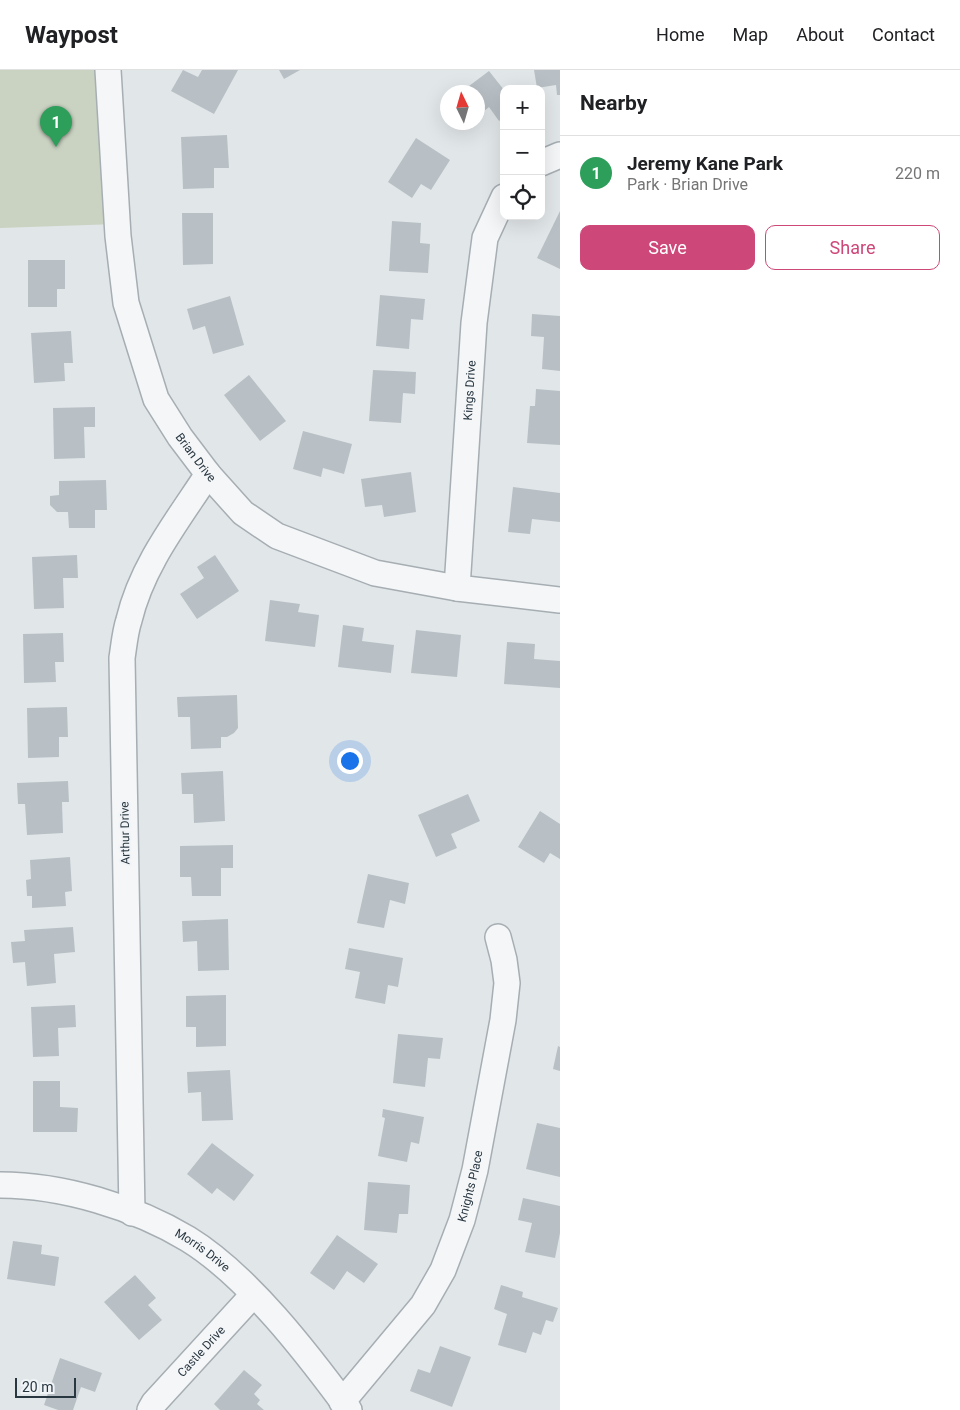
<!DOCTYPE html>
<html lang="en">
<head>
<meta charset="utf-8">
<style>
  body { margin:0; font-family:Roboto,sans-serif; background:#f2f2f2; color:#202124 }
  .controls { position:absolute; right:15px; top:15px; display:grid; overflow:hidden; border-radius:10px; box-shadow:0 5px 20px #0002 }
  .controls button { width:45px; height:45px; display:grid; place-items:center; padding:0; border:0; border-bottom:1px solid #e0e0e0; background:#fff; color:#202124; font:25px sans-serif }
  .compass { position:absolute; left:440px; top:15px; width:45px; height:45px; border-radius:50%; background:#fff; box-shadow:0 5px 20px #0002; rotate:355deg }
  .scale { position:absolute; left:15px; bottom:12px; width:61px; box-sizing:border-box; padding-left:5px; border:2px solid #293741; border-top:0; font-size:14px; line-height:18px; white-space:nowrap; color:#293741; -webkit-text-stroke:4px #f0f4f7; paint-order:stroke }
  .you { position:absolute; left:349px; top:690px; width:18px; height:18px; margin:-12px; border:4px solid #fff; border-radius:50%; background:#1a73e8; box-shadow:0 0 0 8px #1a73e833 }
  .badge { display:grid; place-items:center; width:32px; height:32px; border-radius:50%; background:#cd4778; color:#fff; font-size:16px; font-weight:700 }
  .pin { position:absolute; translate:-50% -41px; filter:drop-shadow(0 1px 2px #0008) }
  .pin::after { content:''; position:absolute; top:26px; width:18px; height:15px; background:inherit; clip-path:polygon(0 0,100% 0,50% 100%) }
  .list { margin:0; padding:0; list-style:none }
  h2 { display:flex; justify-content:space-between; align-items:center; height:65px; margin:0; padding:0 20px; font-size:21px }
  h2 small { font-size:16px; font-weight:400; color:#757577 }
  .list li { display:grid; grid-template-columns:32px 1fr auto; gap:15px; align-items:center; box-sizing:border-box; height:75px; padding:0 20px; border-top:1px solid #e0e0e0 }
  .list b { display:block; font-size:19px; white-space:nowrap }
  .list p { margin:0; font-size:16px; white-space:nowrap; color:#757577 }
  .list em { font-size:16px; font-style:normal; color:#757577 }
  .actions { display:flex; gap:10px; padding:15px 20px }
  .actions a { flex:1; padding:11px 0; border:1px solid #cd4778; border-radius:10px; text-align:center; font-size:18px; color:#cd4778 }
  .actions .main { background:#cd4778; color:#fff }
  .icon { flex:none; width:28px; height:28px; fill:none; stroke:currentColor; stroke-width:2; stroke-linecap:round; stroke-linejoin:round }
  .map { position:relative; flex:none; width:560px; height:1340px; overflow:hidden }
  header { display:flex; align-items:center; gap:30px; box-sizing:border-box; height:70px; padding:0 25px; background:#fff; border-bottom:1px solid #e0e0e0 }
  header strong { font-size:24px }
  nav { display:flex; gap:28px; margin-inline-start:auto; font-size:18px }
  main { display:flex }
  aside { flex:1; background:#fff }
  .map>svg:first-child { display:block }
  .green { fill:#cad3c2 }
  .building { fill:#b8c0c6 }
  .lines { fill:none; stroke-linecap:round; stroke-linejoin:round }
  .minor-casing { stroke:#a6aeb3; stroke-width:28 }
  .minor { stroke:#f4f6f8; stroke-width:25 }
  .labels { text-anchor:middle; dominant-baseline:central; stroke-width:4; stroke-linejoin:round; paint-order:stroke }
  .street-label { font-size:12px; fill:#293741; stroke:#f0f4f7 }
</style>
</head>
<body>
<header>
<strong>Waypost</strong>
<nav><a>Home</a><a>Map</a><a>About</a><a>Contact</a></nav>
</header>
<main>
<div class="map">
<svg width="560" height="1340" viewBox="0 0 560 1340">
  <rect width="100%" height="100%" fill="#e1e6e9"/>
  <polygon class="green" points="0,0 108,0 117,154 0,158"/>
  <g class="building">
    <polygon points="183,0 198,7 202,0 238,0 214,44 171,21"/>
    <polygon points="279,0 300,0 284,9"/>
    <polygon points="534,0 560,0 560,25 557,25 556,15 537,18"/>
    <polygon points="489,1 504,20 504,47 499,51 489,37 478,46 478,22 461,22"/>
    <polygon points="227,65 229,98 214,98 214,118 183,119 181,67"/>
    <polygon points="416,68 450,90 431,120 421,114 412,128 388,112"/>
    <polygon points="560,141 560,199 537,188"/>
    <polygon points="182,143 213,143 213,194 183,195"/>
    <polygon points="392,151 421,153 420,173 430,174 428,203 389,201"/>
    <polygon points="28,190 65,190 65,219 57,219 57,237 28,237"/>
    <polygon points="380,225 425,229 423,250 411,249 409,279 376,276"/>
    <polygon points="230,226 244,275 213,284 205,256 193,260 187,239"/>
    <polygon points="532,244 560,246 560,301 542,299 544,267 531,266"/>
    <polygon points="71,261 73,293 64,293 65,311 34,313 31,263"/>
    <polygon points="373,300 416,302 415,324 403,323 401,353 369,351"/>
    <polygon points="249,305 286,351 260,371 224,325"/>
    <polygon points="536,319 560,321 560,375 527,373 530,336 535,336"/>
    <polygon points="95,337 95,357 84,357 85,388 54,389 53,338"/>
    <polygon points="303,361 352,374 344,404 323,398 321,407 293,399"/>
    <polygon points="411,402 416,442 384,447 382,435 365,437 361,409"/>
    <polygon points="106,410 107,440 95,440 95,458 69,458 68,442 57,442 50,435 50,426 59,425 59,411"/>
    <polygon points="513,417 560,423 560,452 532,449 530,464 508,462"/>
    <polygon points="77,485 78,508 63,508 64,538 34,539 32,487"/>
    <polygon points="215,485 239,521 197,549 180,524 204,508 197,497"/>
    <polygon points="270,530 300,534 298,542 319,545 315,577 265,571"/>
    <polygon points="343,555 364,558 362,571 394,575 391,603 338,597"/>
    <polygon points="416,560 461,565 457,607 411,603"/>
    <polygon points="63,563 64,592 55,592 56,612 24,613 23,564"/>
    <polygon points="507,572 535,574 534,589 560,591 560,618 504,614"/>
    <polygon points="237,625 238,658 234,663 227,667 221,667 221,678 191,679 190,647 178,647 177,627"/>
    <polygon points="67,637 68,667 59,667 59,687 28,688 27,638"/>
    <polygon points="223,701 225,751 194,753 193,724 182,724 181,703"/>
    <polygon points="68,711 69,732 62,732 63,763 27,765 25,734 18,734 17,713"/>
    <polygon points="468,724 480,751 451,764 457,778 436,787 418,745"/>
    <polygon points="540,741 560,754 560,789 550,783 544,793 518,777"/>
    <polygon points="233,775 233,798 221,798 221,826 192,826 191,807 180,807 180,776"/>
    <polygon points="70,787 72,821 65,822 66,836 32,838 32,826 27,826 26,810 31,809 30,790"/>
    <polygon points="368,804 409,813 405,834 390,830 384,858 357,853"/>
    <polygon points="228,849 229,900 198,901 197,871 183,872 182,851"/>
    <polygon points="73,857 75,882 54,884 56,913 27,916 25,892 13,893 11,872 25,871 24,860"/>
    <polygon points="349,878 403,888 398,917 388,915 385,934 355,928 360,902 345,899"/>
    <polygon points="226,925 226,976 196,977 196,957 186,957 186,926"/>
    <polygon points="75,935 76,957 58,958 59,986 33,987 31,937"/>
    <polygon points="398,964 443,968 440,989 428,988 425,1017 393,1013"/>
    <polygon points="558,976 560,977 560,1001 553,999"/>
    <polygon points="230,1000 233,1050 202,1051 201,1022 188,1023 187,1002"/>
    <polygon points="33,1011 60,1011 60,1037 78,1038 77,1062 33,1062"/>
    <polygon points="383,1039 424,1047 419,1074 411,1072 407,1092 378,1086 385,1048 382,1047"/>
    <polygon points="537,1053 560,1058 560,1107 526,1099"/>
    <polygon points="212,1073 254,1105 234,1131 217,1118 212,1124 187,1104"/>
    <polygon points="368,1112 410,1115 408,1144 399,1144 397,1163 364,1160"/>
    <polygon points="523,1128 560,1136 560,1163 555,1188 525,1182 532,1153 518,1150"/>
    <polygon points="337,1165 378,1194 364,1213 347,1201 334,1220 310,1203"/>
    <polygon points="13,1171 42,1175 41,1184 59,1187 55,1216 7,1209"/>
    <polygon points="135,1205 156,1228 148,1235 162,1250 139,1270 104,1232"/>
    <polygon points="501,1215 523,1222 522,1227 558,1238 553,1252 546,1250 541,1265 533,1262 526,1283 498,1275 507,1244 494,1239"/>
    <polygon points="440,1276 471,1287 452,1337 410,1321 418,1299 430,1303"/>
    <polygon points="60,1288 102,1303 95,1322 81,1317 73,1340 58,1340 44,1335"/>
    <polygon points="244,1300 262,1315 254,1324 260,1330 257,1334 264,1340 220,1340 214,1334"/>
  </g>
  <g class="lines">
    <defs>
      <g id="minor">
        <path id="s1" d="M 108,0 L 118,166 L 126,233 L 156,329 L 180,367 L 208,404 L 243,443 L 277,466 L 375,503 L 457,518 L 560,530"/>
        <polyline points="541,93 560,85"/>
        <path id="s2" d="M 457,518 L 474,253 L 485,168 L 504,127"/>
        <path id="s3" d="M 0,1115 C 62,1115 135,1137 188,1169 C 248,1206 307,1283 349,1340"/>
        <path d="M 132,1143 L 122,588 C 124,575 125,562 129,550 C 142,495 178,450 208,404"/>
        <path id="s4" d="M 342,1332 L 423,1235 L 443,1200 L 462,1150 L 475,1100 L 503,950 L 507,913 L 504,890 L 498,867"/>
        <path id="s5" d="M 150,1340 L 154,1333 L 253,1225"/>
      </g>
    </defs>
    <use href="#minor" class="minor-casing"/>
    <use href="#minor" class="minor"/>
  </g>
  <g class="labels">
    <g class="street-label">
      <text stroke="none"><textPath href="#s2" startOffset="198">Kings Drive</textPath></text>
      <text stroke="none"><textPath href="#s1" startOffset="405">Brian Drive</textPath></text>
      <text transform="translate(125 763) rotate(-91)">Arthur Drive</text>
      <text stroke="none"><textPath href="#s4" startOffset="255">Knights Place</textPath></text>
      <text stroke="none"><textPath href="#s3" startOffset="216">Morris Drive</textPath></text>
      <text stroke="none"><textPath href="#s5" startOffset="78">Castle Drive</textPath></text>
    </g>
  </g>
</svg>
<div class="controls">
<button>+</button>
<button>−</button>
<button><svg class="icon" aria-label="locate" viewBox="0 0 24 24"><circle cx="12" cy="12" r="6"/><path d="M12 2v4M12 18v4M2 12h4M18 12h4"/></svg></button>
</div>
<svg class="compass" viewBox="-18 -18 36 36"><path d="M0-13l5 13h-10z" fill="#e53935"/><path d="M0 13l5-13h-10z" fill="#757577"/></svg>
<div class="scale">20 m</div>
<div class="you"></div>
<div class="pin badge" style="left:56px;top:77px;background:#2e9e5b">1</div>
</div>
<aside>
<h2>Nearby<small></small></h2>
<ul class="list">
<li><span class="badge" style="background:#2e9e5b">1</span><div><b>Jeremy Kane Park</b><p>Park · Brian Drive</p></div><em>220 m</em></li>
</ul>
<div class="actions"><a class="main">Save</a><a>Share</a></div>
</aside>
</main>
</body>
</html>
